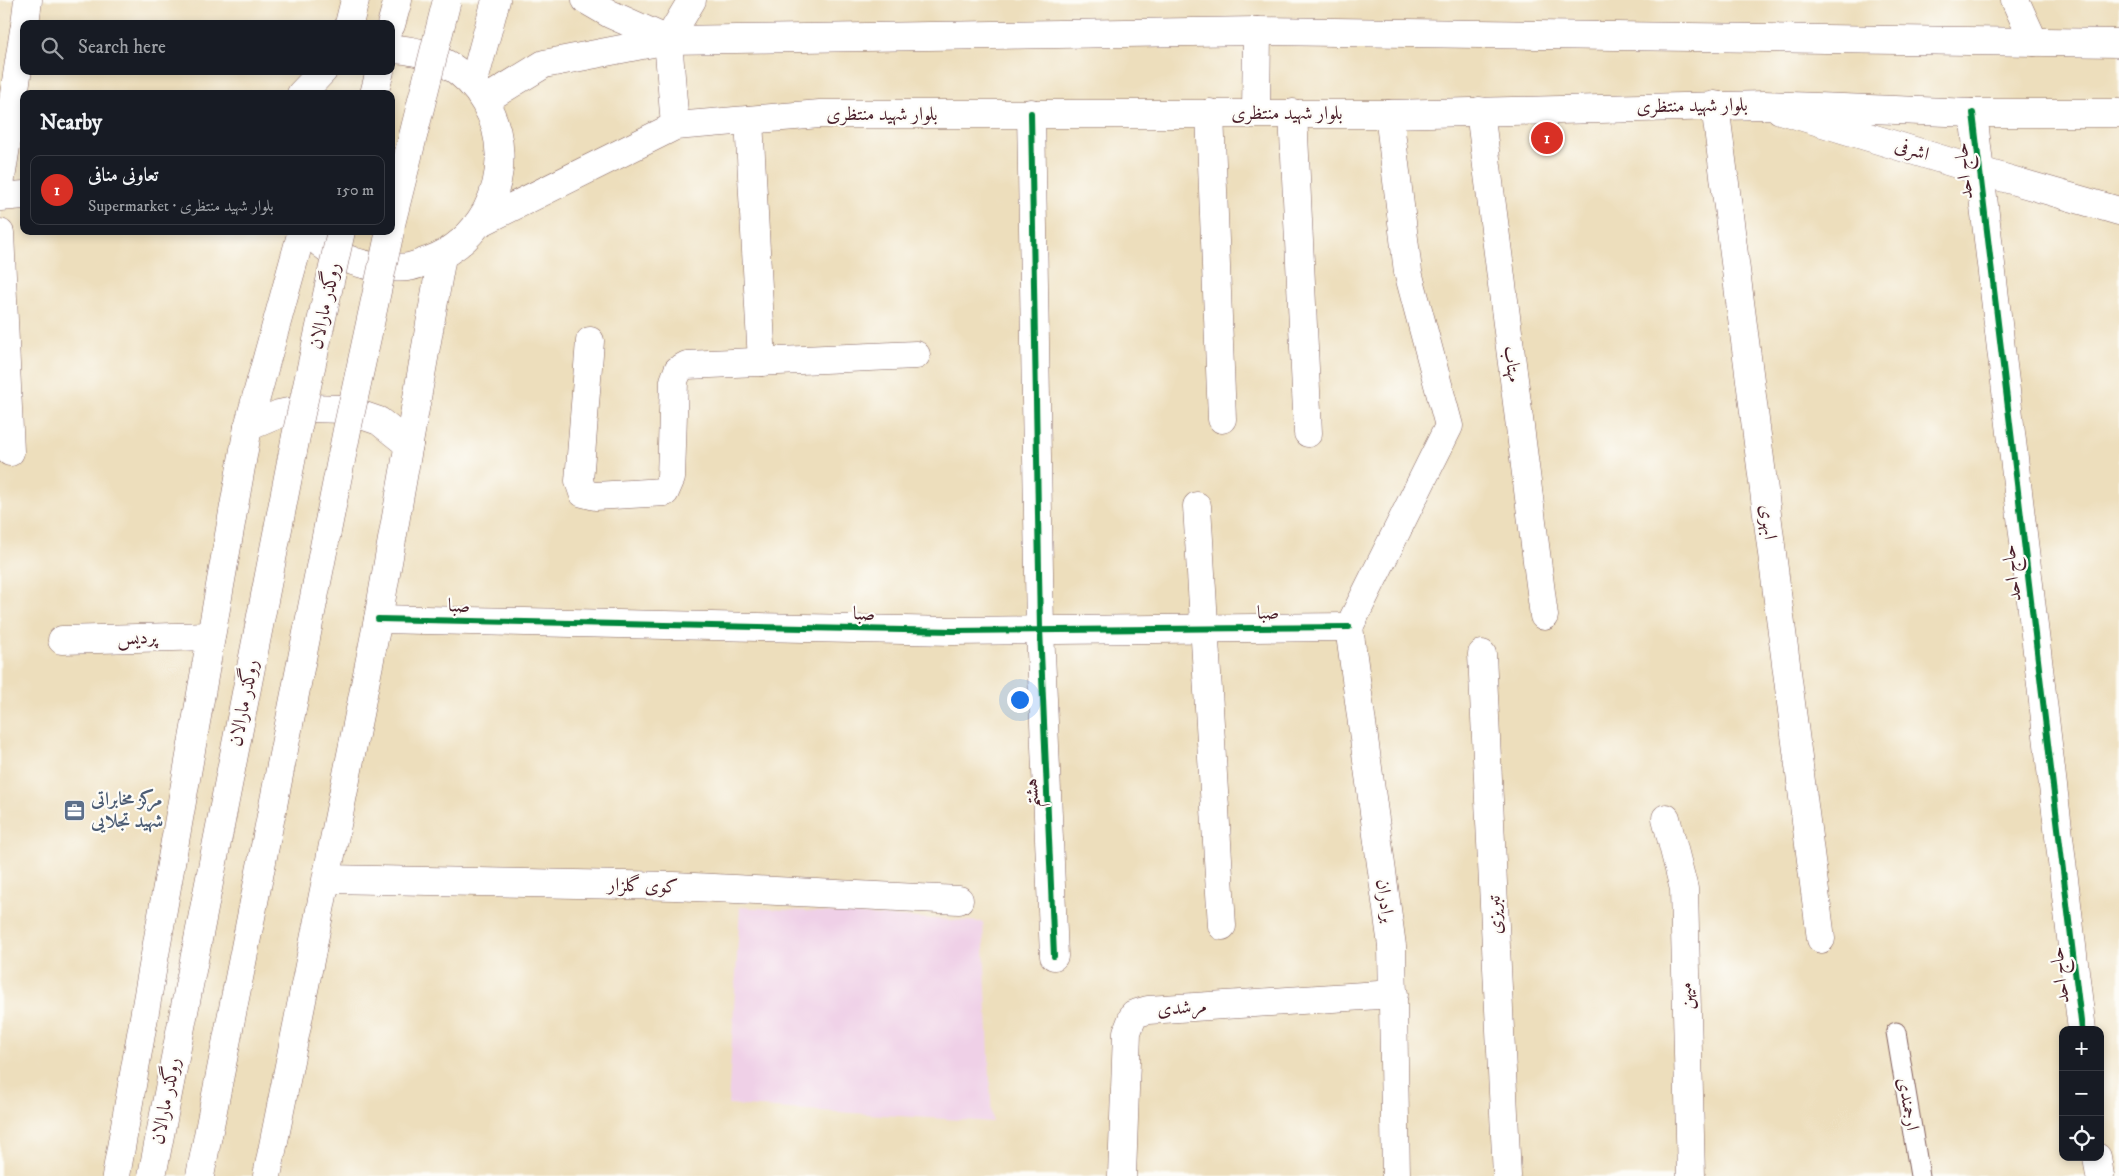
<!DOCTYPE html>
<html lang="en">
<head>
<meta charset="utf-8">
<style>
  body { margin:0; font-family:"IM FELL DW Pica",Amiri,serif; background:#20242c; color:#f1f3f6 }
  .controls { position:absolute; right:15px; bottom:15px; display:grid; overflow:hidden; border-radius:10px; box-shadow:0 2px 8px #0003 }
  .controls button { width:45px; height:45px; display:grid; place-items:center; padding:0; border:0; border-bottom:1px solid #363941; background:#171b24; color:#f1f3f6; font:25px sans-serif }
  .you { position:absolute; left:1019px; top:699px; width:18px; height:18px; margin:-12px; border:4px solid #fff; border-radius:50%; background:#1a73e8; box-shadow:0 0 0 8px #1a73e833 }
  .badge { display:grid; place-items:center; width:32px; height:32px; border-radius:50%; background:#d93025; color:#fff; font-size:16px; font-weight:700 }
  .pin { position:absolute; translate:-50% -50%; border:2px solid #fff; box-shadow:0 1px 5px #0006 }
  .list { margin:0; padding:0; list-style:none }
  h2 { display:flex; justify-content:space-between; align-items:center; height:65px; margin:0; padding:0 20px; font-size:21px }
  h2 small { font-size:16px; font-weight:400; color:#9ea1a6 }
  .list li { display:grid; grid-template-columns:32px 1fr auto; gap:15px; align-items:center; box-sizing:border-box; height:70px; margin:0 10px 10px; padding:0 10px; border:1px solid #363941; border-radius:10px }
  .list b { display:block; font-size:19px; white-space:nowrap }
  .list p { margin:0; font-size:16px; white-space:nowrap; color:#9ea1a6 }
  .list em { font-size:16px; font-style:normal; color:#9ea1a6 }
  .icon { flex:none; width:28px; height:28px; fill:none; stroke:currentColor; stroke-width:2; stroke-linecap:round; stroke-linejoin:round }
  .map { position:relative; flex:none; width:2119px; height:1176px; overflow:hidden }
  .search { position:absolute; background:#171b24; box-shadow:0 2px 8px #0003; left:20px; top:20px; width:375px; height:55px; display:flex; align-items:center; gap:12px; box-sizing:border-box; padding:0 18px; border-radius:10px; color:#9ea1a6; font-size:19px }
  .panel { position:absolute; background:#171b24; box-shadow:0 2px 8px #0003; left:20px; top:90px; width:375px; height:145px; border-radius:10px }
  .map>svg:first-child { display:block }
  .built { fill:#efd0e7 }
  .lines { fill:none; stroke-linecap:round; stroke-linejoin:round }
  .lane-casing { stroke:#83625e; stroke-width:21 }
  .street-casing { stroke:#83625e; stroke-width:29 }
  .secondary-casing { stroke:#83625e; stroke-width:29 }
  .primary-casing { stroke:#83625e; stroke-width:29 }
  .highway-casing { stroke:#83625e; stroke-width:29 }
  .lane { stroke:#fff; stroke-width:19 }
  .street { stroke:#fff; stroke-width:28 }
  .secondary { stroke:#fff; stroke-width:28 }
  .primary { stroke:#fff; stroke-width:28 }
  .highway { stroke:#fff; stroke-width:28 }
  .highway-bridge-casing { stroke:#83625e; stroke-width:29; stroke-linecap:butt }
  .highway-bridge { stroke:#fff; stroke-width:28 }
  .cycleway-casing { stroke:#fdfcf7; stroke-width:9 }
  .cycleway { stroke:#00873e; stroke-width:6 }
  .labels { text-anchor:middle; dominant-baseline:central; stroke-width:4.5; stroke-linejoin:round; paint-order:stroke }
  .street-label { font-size:19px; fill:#4a1f2b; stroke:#fdfcf7 }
  .service-label { font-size:19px; font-weight:bold; fill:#4e5e75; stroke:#fdfcf7; text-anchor:start }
</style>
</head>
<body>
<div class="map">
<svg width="2119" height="1176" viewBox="0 0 2119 1176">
  <rect width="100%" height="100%" fill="#fdfcf7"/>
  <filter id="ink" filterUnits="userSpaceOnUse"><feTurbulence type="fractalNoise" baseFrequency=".02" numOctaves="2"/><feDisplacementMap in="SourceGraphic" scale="10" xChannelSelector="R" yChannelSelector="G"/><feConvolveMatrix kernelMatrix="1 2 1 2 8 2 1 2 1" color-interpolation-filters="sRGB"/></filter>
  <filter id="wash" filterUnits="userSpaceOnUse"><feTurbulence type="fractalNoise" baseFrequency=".0096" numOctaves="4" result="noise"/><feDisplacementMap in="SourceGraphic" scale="20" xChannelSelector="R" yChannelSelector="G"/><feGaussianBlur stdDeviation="1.12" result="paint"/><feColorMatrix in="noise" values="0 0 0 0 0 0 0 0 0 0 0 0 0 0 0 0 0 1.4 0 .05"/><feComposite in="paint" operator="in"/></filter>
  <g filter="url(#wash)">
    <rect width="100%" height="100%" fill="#eddebc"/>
    <polygon class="built" points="740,907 983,922 992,1122 728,1105"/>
  </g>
  <g filter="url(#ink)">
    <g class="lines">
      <defs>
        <polyline id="lane" points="1896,1032 1920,1176"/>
        <g id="street">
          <polyline points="2015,0 2034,42"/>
          <polyline points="25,24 28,0"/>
          <polyline points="1715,105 1821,939"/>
          <polyline points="1780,110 1980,171 2119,211"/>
          <polyline points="1480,111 1544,616"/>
          <polyline points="1031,113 1040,629 1054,956"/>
          <polyline points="1210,113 1222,419"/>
          <polyline points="1293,113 1308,433"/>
          <polyline points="1973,113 2082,1030"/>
          <polyline points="749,120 762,362"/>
          <polyline points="0,185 24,30"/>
          <polyline points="0,233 10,452"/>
          <polyline points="590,341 579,481 583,493 595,496 665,492 671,478 674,381 678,370 687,365 916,355"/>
          <polyline points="1197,506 1222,926"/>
          <polyline points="378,619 953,631 1349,627"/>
          <polyline points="1349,627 1392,946 1396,1176"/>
          <polyline points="1349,627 1449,426 1408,272 1389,114"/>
          <polyline points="62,640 211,636"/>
          <polyline points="1482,654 1507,1176"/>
          <polyline points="1666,818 1684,889 1691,1176"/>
          <polyline points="327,879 674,886 959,900"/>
          <polyline points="2097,1157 2100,1176"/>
          <polyline points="1122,1176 1127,1032 1134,1014 1148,1010 1394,994"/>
        </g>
        <polyline id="secondary" points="668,40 692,0"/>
        <g id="primary">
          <polyline points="668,40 675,126"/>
          <polyline points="485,100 544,64 668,40 1257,31 2119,43"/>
          <polyline points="1256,113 1257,31"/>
          <polyline points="0,197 24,195"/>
          <polyline points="478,224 675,126 820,114 1389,114 1764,105 1973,113 2119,113"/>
        </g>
        <g id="highway">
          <polyline points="586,0 610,14 668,40"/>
          <polyline points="349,24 355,0"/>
          <polyline points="391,25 398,0"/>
          <polyline points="473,85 496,0"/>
          <polyline points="301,94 323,71"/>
          <polyline points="374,94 380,71"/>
          <path d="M 309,231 C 325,253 359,267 386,267 C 393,267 401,268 408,267 C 416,266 423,262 430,260 C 455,251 473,234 486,211 C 525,137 476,50 391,49"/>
          <polyline points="248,427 279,414 308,408 344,409 379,421 409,445"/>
          <polyline points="116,1176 248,427 302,231"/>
          <polyline points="267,1176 378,619 442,256"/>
        </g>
      </defs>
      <use href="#lane" class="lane-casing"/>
      <use href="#street" class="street-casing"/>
      <use href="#secondary" class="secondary-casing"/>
      <use href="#primary" class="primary-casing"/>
      <use href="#highway" class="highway-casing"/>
      <use href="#lane" class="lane"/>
      <use href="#street" class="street"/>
      <use href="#secondary" class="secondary"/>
      <use href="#primary" class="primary"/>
      <use href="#highway" class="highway"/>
      <defs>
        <g id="highway-bridge">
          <polyline points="391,224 447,0"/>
          <polyline points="152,1176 296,436 341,231"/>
          <polyline points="200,1176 347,430 390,231"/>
        </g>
      </defs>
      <use href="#highway-bridge" class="highway-bridge-casing"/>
      <use href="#highway-bridge" class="highway-bridge"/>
      <defs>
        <g id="cycleway">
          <polyline points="1031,113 1040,629 1054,956"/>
          <polyline points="1973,113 2082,1030"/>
          <polyline points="378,619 953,631 1349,627"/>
        </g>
      </defs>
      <use href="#cycleway" class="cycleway-casing"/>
      <use href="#cycleway" class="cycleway"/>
    </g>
  </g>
  <defs>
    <symbol id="office-square" viewBox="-11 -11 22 22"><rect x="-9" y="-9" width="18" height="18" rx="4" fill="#5c6f8a" stroke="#fdfcf7"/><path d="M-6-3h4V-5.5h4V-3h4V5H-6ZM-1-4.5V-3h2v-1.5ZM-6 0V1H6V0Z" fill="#fff"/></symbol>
  </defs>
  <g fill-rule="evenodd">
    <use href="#office-square" x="62" y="798" width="25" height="25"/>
  </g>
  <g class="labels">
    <g class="street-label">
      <text transform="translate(1692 106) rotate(-1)">بلوار شهید منتظری</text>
      <text x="1287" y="113">بلوار شهید منتظری</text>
      <text x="882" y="114">بلوار شهید منتظری</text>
      <text transform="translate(1912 150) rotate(17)">اشرفی</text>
      <text transform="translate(1964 171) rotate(-96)">حاج احد</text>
      <text transform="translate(325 306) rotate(-78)">روگذر مارالان</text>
      <text transform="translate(1512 364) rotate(83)">مهتاب</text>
      <text transform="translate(1768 522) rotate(83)">ابهری</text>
      <text transform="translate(2012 573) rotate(-97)">حاج احد</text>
      <text transform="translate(459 606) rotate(1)">صبا</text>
      <text transform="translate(1268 613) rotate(-1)">صبا</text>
      <text transform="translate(864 614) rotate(1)">صبا</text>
      <text transform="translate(137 638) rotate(-2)">پردیس</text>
      <text transform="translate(244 703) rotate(-79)">روگذر مارالان</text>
      <text transform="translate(1032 793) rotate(-92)">هشتم</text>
      <text transform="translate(643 886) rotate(2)">کوی گلزار</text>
      <text transform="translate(1385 901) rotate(82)">برادران</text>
      <text transform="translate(1495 915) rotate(-93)">تبریزی</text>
      <text transform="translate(2060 975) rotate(-97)">حاج احد</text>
      <text transform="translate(1686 996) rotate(-91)">میهن</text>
      <text transform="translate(1182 1008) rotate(-4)">مرشدی</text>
      <text transform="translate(166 1101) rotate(-79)">روگذر مارالان</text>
      <text transform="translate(1908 1104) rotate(80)">ارجمندی</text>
    </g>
    <g class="service-label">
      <text x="91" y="799">مرکز مخابراتی<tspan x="91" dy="22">شهید تجلایی</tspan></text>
    </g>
  </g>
</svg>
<div class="controls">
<button>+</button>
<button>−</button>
<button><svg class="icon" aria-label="locate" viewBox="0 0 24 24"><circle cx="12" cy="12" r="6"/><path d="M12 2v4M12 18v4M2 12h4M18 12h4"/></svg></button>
</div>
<div class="you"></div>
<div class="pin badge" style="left:1547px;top:138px">1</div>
<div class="search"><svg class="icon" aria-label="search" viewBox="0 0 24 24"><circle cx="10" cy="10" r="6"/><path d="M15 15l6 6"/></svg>Search here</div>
<section class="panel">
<h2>Nearby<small></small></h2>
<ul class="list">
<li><span class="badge">1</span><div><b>تعاونی منافی</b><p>Supermarket · بلوار شهید منتظری</p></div><em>150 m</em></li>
</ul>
</section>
</div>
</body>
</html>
